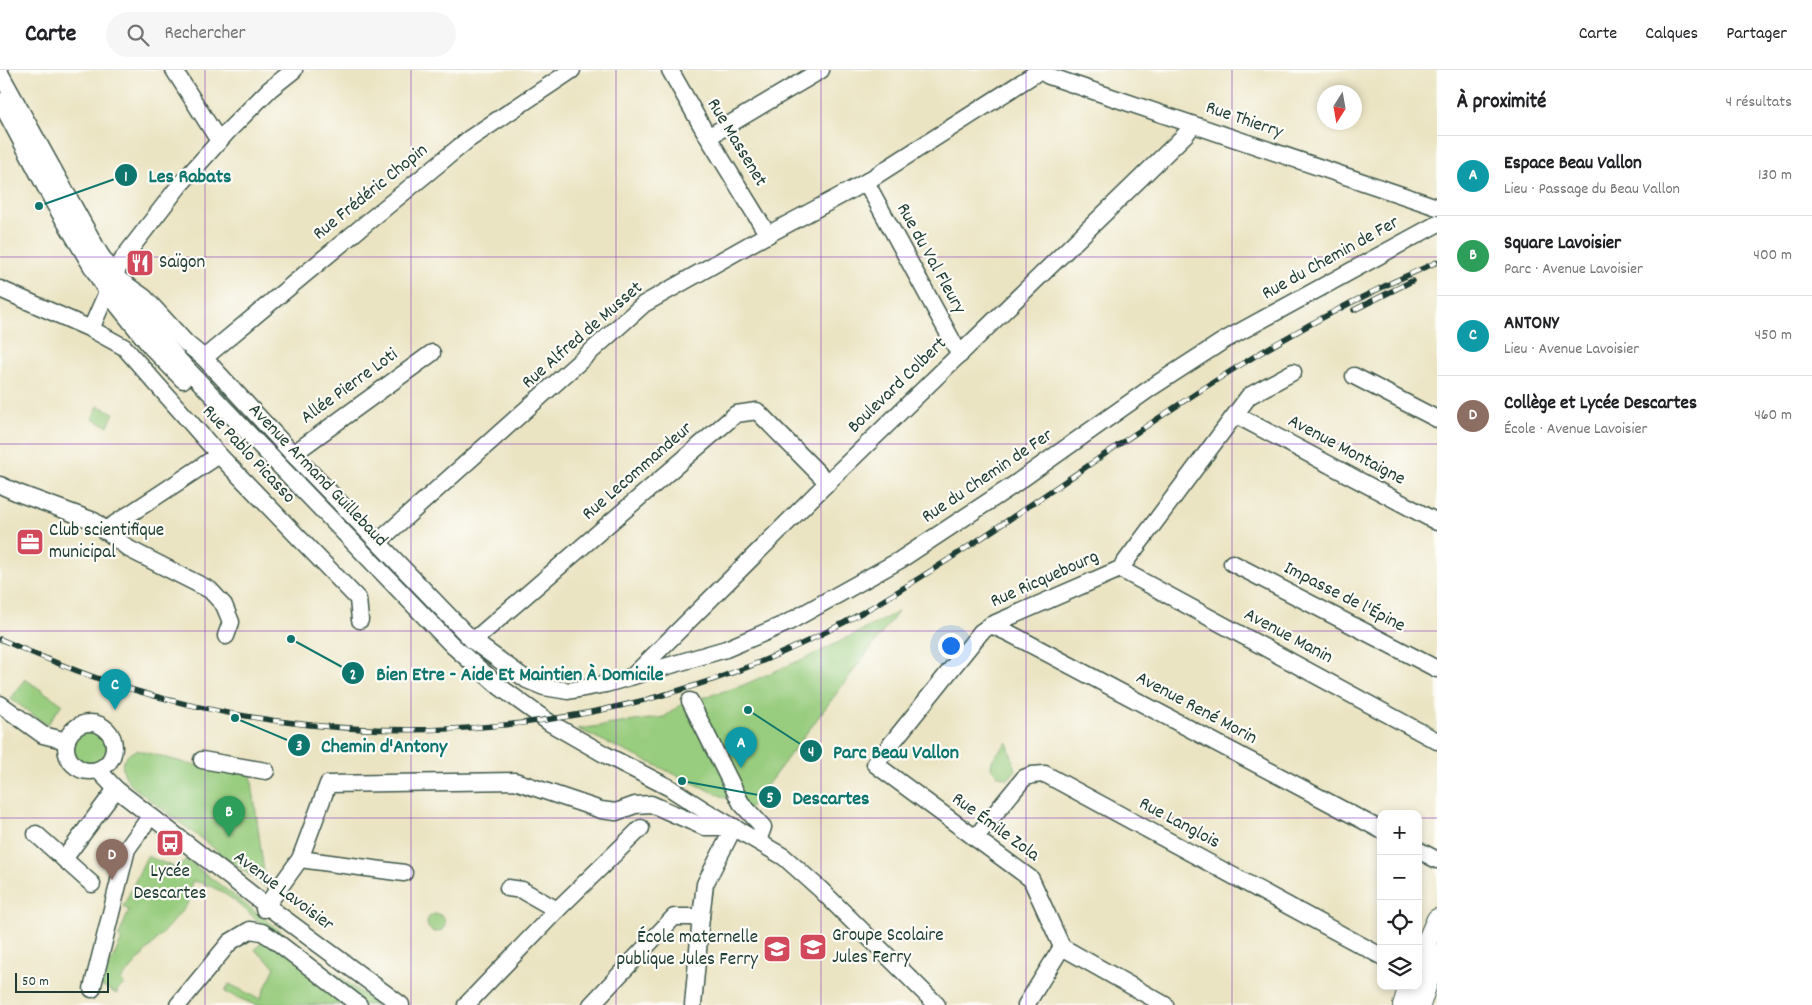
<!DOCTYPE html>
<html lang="fr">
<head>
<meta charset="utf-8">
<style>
  body { margin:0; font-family:Dekko,sans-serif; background:#f6f6f6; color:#202124 }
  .controls { position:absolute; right:15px; bottom:15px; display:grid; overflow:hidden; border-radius:10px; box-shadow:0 2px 8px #0003 }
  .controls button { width:45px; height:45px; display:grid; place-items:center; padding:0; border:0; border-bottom:1px solid #e0e0e0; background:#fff; color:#202124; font:25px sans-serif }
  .compass { position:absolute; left:1317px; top:15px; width:45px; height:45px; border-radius:50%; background:#fff; box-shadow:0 2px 8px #0003; rotate:191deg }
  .scale { position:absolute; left:15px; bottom:12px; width:94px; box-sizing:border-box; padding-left:5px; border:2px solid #1f3d34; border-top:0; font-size:14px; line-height:18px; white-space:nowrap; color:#1f3d34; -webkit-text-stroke:4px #fdfcf7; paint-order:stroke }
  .you { position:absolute; left:950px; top:575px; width:18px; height:18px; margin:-12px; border:4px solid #fff; border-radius:50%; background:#1a73e8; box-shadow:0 0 0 8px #1a73e833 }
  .badge { display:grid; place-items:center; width:32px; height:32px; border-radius:50%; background:#b45309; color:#fff; font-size:16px; font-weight:700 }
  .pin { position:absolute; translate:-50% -41px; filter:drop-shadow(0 1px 2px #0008) }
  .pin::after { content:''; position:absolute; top:26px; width:18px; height:15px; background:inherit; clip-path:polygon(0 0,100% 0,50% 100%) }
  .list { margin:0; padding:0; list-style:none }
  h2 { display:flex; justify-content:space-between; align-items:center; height:65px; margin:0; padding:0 20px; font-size:21px }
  h2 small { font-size:16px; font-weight:400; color:#757577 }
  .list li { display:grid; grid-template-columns:32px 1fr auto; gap:15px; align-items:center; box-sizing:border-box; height:80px; padding:0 20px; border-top:1px solid #e0e0e0 }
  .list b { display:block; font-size:19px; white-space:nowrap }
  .list p { margin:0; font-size:16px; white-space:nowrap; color:#757577 }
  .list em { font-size:16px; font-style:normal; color:#757577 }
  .icon { flex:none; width:28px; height:28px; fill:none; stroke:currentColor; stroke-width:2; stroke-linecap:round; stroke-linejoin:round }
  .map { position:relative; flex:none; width:1437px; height:935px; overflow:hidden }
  header { display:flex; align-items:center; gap:30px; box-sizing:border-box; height:70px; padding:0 25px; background:#fff; border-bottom:1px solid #e0e0e0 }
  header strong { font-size:24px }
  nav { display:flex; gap:28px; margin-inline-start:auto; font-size:18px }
  .search { width:350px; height:45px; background:#f6f6f6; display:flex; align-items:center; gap:12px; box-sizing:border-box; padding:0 18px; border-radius:28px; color:#757577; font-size:19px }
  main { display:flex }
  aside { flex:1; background:#fff }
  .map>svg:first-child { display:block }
  .green { fill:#98cc7e; stroke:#5c8459 }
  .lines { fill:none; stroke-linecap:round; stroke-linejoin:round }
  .minor-casing { stroke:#3e5649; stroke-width:19 }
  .major-casing { stroke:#3e5649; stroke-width:22 }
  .minor { stroke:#fff; stroke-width:16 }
  .major { stroke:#fff; stroke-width:20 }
  .rail-casing { stroke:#1f3d34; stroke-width:5.5 }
  .rail { stroke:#fdfcf7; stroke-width:4; stroke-dasharray:11; stroke-linecap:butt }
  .grid { fill:none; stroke:#7b2cbf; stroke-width:1; stroke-opacity:0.55 }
  .labels { text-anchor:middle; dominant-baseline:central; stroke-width:4.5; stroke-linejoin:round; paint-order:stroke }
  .street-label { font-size:19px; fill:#1f3d34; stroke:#fdfcf7 }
  .poi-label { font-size:19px; fill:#1f3d34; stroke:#fdfcf7; text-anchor:start }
  .leader { fill:none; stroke:#0f766e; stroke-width:2 }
  .callout-dot { fill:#0f766e; stroke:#fdfcf7; stroke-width:2 }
  .mark-label { font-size:15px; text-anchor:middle; font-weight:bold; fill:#fff }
  .callout-label { font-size:20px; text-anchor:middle; font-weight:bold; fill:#0f766e; stroke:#fdfcf7; stroke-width:4.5; stroke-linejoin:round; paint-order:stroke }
</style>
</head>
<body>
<header>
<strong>Carte</strong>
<div class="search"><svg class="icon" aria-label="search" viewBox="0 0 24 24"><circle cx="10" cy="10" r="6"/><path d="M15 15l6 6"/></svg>Rechercher</div>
<nav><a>Carte</a><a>Calques</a><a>Partager</a></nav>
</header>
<main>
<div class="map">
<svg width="1437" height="935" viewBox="0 0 1437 935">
  <rect width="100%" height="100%" fill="#fdfcf7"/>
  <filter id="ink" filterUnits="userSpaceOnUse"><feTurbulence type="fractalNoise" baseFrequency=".02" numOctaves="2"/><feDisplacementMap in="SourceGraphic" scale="10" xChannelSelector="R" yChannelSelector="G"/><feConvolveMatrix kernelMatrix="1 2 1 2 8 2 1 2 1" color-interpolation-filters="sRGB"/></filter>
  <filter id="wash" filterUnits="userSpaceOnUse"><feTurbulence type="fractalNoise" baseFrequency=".0096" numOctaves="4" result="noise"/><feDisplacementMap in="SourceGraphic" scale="20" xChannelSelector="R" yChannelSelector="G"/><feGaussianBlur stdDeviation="1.12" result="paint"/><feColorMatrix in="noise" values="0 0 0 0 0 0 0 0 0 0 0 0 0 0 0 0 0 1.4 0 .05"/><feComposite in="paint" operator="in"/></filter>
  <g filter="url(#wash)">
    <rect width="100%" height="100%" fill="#ebe4c3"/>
    <g class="green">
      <polygon points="98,336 114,343 108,356 92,349"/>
      <polygon points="898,542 749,739 578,659 664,647 682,634 741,616 819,582"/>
      <polygon points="25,609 62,634 47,655 11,629"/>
      <circle cx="90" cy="677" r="17"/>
      <polygon points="1007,672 1016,700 1008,709 997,705 991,697 992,690"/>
      <path d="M 137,680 L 189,694 L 251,704 L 266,818 L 132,716 C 120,701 117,688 137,680 Z"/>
      <path d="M 147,786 L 174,797 L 182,794 L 186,789 L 377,935 L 255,935 L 225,922 L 229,914 L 260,929 L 275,897 L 255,880 L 271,862 C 248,843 223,815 192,811 L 187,835 L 121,910 L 124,914 L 117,921 L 117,924 L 100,915 L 122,869 L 118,868 L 129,840 L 123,837 Z"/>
      <circle cx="436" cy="853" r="9"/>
    </g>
  </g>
  <g filter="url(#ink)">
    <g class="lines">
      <defs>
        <g id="minor">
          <polyline points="174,0 219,71"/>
          <polyline points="670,0 708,67 768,165"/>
          <polyline points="1040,1 1049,6 1437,137"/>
          <polyline points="0,3 100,184 135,235 177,288 246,361 452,575 500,617 550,653 604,684 670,718 704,740 784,787 820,819 937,935"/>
          <polyline points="0,31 55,135 107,222 151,277 183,310"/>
          <polyline points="708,67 821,0"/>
          <polyline points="866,112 960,285"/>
          <polyline points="114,206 144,227 186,273 204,288 293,384 473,571 527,610 544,617 568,621 606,614 726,579 787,553 900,490 1012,416 1152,317 1223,271 1437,154"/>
          <polyline points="0,219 91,259 124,277 219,385 358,529 360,550"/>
          <polyline points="91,259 114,206 124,187 179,116 230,59 270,19 294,0"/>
          <polyline points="204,288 364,155 469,69 572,0"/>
          <polyline points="1354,306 1437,349"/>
          <polyline points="1236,345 1437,452"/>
          <polyline points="293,384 432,283"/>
          <polyline points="0,415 18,423 94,451 129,479 210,520 224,535 231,552 226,566"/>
          <polyline points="104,461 219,385"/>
          <polyline points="378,472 644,234 754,172 866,112 1041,0"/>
          <polyline points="1232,493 1437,599"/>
          <polyline points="1120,499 1437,671"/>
          <polyline points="991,555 1009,563 1381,760"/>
          <polyline points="473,571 736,344 757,341 828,413"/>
          <polyline points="633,606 821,419 1186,64 1193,55"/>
          <polyline points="690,631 741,733 763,757 758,771"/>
          <polyline points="0,634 43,665 67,671"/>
          <circle cx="90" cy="677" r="24"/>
          <polyline points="202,690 266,701"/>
          <polyline points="98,700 116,719 267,836 401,935"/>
          <polyline points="36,764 92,814"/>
          <polyline points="975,768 1024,708 1032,705 1045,704 1381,886"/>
          <polyline points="1418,780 1437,790"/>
          <polyline points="64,789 116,719"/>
          <polyline points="300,789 404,803"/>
          <polyline points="508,818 522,820 557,840"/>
          <polyline points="264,839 300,789 328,714 515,711 601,740 616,742 635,735 651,734 704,757 734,757"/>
          <polyline points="1062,877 1031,809 875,694 981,562 991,555 1120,499 1249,326 1293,302"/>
          <polyline points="92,919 127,779 147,751"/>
          <polyline points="178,935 230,872 250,860 262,862 273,869 359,935"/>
          <polyline points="466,935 557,840 641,758"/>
          <polyline points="591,935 674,847 701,847"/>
          <polyline points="693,935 701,847 705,814 734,757"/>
          <polyline points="1026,935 1062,877 1165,935"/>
        </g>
        <g id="major">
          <polyline points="1418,892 1437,849"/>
          <polyline points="1403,935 1409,916"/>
          <polyline points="1420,935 1437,884"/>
        </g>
      </defs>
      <use href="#minor" class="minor-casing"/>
      <use href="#major" class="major-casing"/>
      <use href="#minor" class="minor"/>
      <use href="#major" class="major"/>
      <defs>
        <g id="rail">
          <polyline points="1354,240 1412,211"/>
          <path d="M 0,569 C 39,586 77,602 117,615 C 366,694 646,669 872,537 C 999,462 1116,372 1242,294 C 1304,256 1370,221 1437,192"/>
        </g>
      </defs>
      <use href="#rail" class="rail-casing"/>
      <use href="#rail" class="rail"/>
    </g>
  </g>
  <path class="grid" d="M 205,0 L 205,935M 411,0 L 411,935M 616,0 L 616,935M 821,0 L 821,935M 1026,0 L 1026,935M 1232,0 L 1232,935M 0,187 L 1437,187M 0,374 L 1437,374M 0,561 L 1437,561M 0,748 L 1381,748M 1418,748 L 1437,748"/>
  <defs>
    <symbol id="restaurant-square" viewBox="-11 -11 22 22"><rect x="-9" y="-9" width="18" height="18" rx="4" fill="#d1495b" stroke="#fdfcf7"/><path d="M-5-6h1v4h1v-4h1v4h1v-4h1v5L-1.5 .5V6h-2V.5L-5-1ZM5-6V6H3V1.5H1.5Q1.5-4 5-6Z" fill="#fff"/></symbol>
    <symbol id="office-square" viewBox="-11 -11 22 22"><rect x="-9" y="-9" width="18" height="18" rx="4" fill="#d1495b" stroke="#fdfcf7"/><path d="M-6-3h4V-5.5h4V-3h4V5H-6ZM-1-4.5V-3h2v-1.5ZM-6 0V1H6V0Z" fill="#fff"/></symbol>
    <symbol id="bus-square" viewBox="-11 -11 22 22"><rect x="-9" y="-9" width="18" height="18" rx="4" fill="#d1495b" stroke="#fdfcf7"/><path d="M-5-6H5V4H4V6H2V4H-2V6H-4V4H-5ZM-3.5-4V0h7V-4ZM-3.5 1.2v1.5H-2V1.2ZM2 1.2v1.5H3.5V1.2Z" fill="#fff"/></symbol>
    <symbol id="school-square" viewBox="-11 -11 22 22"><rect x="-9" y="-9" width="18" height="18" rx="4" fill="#d1495b" stroke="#fdfcf7"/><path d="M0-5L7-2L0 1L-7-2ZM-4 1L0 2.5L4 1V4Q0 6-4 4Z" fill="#fff"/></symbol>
  </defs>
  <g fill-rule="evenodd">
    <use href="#restaurant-square" x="124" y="177" width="32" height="32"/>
    <use href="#office-square" x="14" y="456" width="32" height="32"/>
    <use href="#bus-square" x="154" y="757" width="32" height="32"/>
    <use href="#school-square" x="797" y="861" width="32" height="32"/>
    <use href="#school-square" x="761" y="863" width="32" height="32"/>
  </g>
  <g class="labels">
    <g class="street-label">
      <text transform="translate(1244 51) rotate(19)">Rue Thierry</text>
      <text transform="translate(736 73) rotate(59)">Rue Massenet</text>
      <text transform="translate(371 123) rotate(-39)">Rue Frédéric Chopin</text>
      <text transform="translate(930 189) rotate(61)">Rue du Val Fleury</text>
      <text transform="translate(1331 189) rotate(-29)">Rue du Chemin de Fer</text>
      <text transform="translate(583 266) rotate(-41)">Rue Alfred de Musset</text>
      <text transform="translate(898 316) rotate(-44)">Boulevard Colbert</text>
      <text transform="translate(350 317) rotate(-36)">Allée Pierre Loti</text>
      <text transform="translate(1346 381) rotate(28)">Avenue Montaigne</text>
      <text transform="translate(248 385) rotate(47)">Rue Pablo Picasso</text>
      <text transform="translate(638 402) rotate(-41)">Rue Lecommandeur</text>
      <text transform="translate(317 406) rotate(46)">Avenue Armand Guillebaud</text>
      <text transform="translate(988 407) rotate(-34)">Rue du Chemin de Fer</text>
      <text transform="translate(1045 510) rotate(-24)">Rue Ricquebourg</text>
      <text transform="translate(1344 528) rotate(27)">Impasse de l'Épine</text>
      <text transform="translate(1288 567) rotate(28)">Avenue Manin</text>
      <text transform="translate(1196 639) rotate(28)">Avenue René Morin</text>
      <text transform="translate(1179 754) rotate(28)">Rue Langlois</text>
      <text transform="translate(995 758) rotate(36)">Rue Émile Zola</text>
      <text transform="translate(283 822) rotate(37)">Avenue Lavoisier</text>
    </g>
    <g class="poi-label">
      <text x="159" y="193">Saïgon</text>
      <text x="49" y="461">Club scientifique<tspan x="49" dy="22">municipal</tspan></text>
      <text x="170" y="802" text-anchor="middle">Lycée<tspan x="170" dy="22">Descartes</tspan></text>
      <text x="832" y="866">Groupe Scolaire<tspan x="832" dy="22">Jules Ferry</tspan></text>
      <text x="758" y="868" text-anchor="end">École maternelle<tspan x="758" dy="22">publique Jules Ferry</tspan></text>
    </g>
  </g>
  <path class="leader" d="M39 136L126 105M291 569L353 603M235 648L299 675M748 640L811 681M682 711L770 727"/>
  <g class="callout-dot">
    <circle cx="39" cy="136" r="5"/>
    <circle cx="291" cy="569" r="5"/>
    <circle cx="235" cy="648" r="5"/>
    <circle cx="748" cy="640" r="5"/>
    <circle cx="682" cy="711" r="5"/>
    <circle cx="126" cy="105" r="12"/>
    <circle cx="353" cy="603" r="12"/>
    <circle cx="299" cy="675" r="12"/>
    <circle cx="811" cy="681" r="12"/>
    <circle cx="770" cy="727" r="12"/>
  </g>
  <g class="mark-label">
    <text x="126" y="111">1</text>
    <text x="353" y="609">2</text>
    <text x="299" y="680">3</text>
    <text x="811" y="686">4</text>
    <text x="770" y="732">5</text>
  </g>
  <g class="callout-label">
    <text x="190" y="112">Les Rabats</text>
    <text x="520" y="610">Bien Etre - Aide Et Maintien À Domicile</text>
    <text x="384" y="682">Chemin d'Antony</text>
    <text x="896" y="688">Parc Beau Vallon</text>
    <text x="831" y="734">Descartes</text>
  </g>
</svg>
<div class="controls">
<button>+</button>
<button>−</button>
<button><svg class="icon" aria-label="locate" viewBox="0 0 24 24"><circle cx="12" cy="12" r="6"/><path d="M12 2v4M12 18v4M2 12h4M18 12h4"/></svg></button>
<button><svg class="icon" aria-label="layers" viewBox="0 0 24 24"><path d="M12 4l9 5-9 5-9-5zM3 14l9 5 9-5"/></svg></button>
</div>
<svg class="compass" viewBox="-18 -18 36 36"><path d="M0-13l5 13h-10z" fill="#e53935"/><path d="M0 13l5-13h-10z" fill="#757577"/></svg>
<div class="scale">50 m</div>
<div class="you"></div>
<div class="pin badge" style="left:741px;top:698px;background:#0f9aa8">A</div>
<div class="pin badge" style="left:229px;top:767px;background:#2e9e5b">B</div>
<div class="pin badge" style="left:115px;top:640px;background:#0f9aa8">C</div>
<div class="pin badge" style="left:112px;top:810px;background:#8d6e63">D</div>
</div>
<aside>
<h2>À proximité<small>4 résultats</small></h2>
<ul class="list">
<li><span class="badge" style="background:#0f9aa8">A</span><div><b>Espace Beau Vallon</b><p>Lieu · Passage du Beau Vallon</p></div><em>130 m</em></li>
<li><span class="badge" style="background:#2e9e5b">B</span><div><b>Square Lavoisier</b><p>Parc · Avenue Lavoisier</p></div><em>400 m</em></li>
<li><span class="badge" style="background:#0f9aa8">C</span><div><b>ANTONY</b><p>Lieu · Avenue Lavoisier</p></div><em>450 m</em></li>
<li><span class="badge" style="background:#8d6e63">D</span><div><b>Collège et Lycée Descartes</b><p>École · Avenue Lavoisier</p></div><em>460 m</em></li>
</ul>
</aside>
</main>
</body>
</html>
